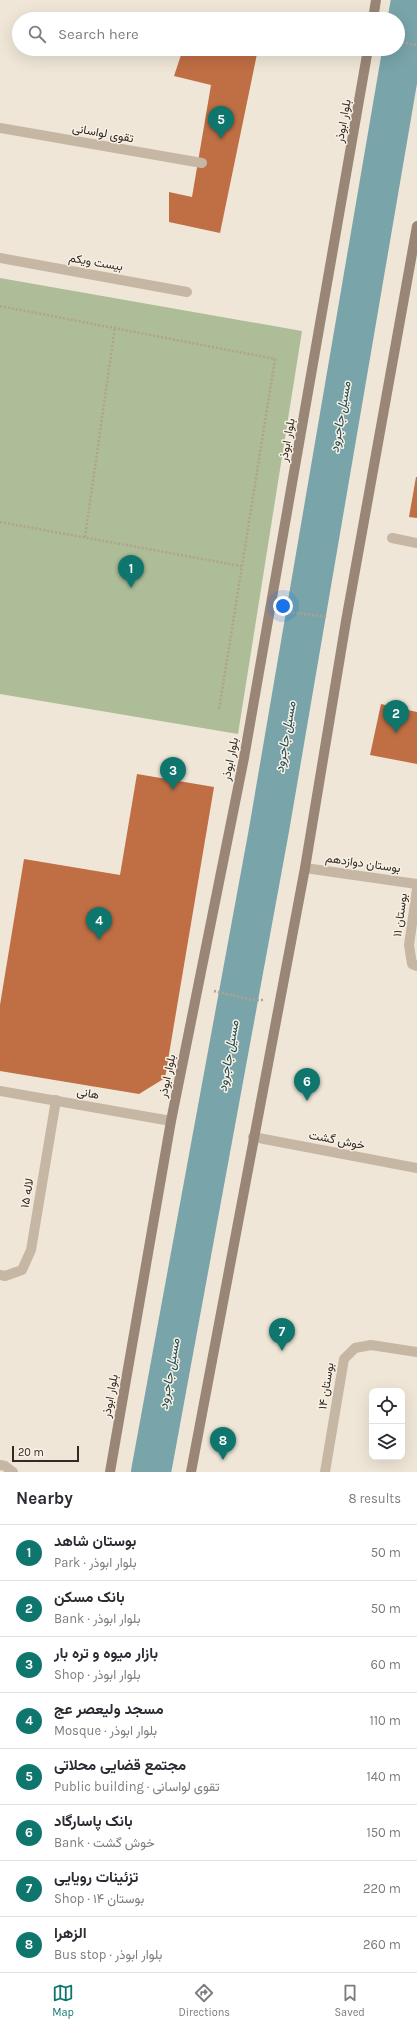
<!DOCTYPE html>
<html lang="en">
<head>
<meta charset="utf-8">
<style>
  body { margin:0; font-family:Karla,Vazirmatn,sans-serif; background:#f2f2f3; color:#2b2b33 }
  .controls { position:absolute; right:12px; bottom:12px; display:grid; overflow:hidden; border-radius:8px; box-shadow:0 4px 16px #0002 }
  .controls button { width:36px; height:36px; display:grid; place-items:center; padding:0; border:0; border-bottom:1px solid #e1e1e2; background:#fff; color:#2b2b33; font:20px sans-serif }
  .scale { position:absolute; left:12px; bottom:10px; width:67px; box-sizing:border-box; padding-left:4px; border:2px solid #322a25; border-top:0; font-size:11px; line-height:14px; white-space:nowrap; color:#322a25; -webkit-text-stroke:3px #f7f0e3; paint-order:stroke }
  .you { position:absolute; left:283px; top:606px; width:14px; height:14px; margin:-10px; border:3px solid #fff; border-radius:50%; background:#1a73e8; box-shadow:0 0 0 6px #1a73e833 }
  .badge { display:grid; place-items:center; width:26px; height:26px; border-radius:50%; background:#0f766e; color:#fff; font-size:13px; font-weight:700 }
  .pin { position:absolute; translate:-50% -33px; filter:drop-shadow(0 1px 2px #0008) }
  .pin::after { content:''; position:absolute; top:21px; width:14px; height:12px; background:inherit; clip-path:polygon(0 0,100% 0,50% 100%) }
  .list { margin:0; padding:0; list-style:none }
  h2 { display:flex; justify-content:space-between; align-items:center; height:52px; margin:0; padding:0 16px; font-size:17px }
  h2 small { font-size:13px; font-weight:400; color:#7c7c81 }
  .list li { display:grid; grid-template-columns:26px 1fr auto; gap:12px; align-items:center; box-sizing:border-box; height:56px; padding:0 16px; border-top:1px solid #e1e1e2 }
  .list b { display:block; font-size:15px; white-space:nowrap }
  .list p { margin:0; font-size:13px; white-space:nowrap; color:#7c7c81 }
  .list em { font-size:13px; font-style:normal; color:#7c7c81 }
  .icon { flex:none; width:22px; height:22px; fill:none; stroke:currentColor; stroke-width:2; stroke-linecap:round; stroke-linejoin:round }
  .map { position:relative; flex:none; width:417px; height:1472px; overflow:hidden }
  .search { position:absolute; background:#fff; box-shadow:0 4px 16px #0002; left:12px; right:12px; top:12px; height:44px; display:flex; align-items:center; gap:10px; box-sizing:border-box; padding:0 14px; border-radius:22px; color:#7c7c81; font-size:15px }
  .sheet { height:500px; background:#fff }
  nav { display:flex; justify-content:space-around; align-items:center; box-sizing:border-box; height:56px; border-top:1px solid #e1e1e2; background:#fff; font-size:11px; color:#7c7c81 }
  nav a { display:grid; justify-items:center; gap:2px }
  nav .on { color:#0f766e }
  .map>svg:first-child { display:block }
  .green { fill:#adbd98 }
  .lines { fill:none; stroke-linecap:round; stroke-linejoin:round }
  .river { stroke:#78a4aa; stroke-width:40 }
  .building { fill:#c06e44 }
  .path { stroke:#b2a18e; stroke-width:2.5; stroke-dasharray:2 2; stroke-linecap:butt }
  .minor { stroke:#c6b7a4; stroke-width:10 }
  .secondary { stroke:#998676; stroke-width:10 }
  .labels { text-anchor:middle; dominant-baseline:central; stroke-width:3; stroke-linejoin:round; paint-order:stroke }
  .street-label { font-size:12px; fill:#322a25; stroke:#f7f0e3 }
  .water-label { font-size:13px; font-style:italic; fill:#1d4951; stroke:#f7f0e3 }
</style>
</head>
<body>
<div class="map">
<svg width="417" height="1472" viewBox="0 0 417 1472">
  <rect width="100%" height="100%" fill="#efe6d7"/>
  <polygon class="green" points="0,278 302,331 238,734 0,694"/>
  <g class="lines">
    <polyline class="river" points="151,1472 269,830 411,0"/>
  </g>
  <g class="building">
    <polygon points="183,49 258,49 220,233 169,222 169,192 192,197 211,85 174,76"/>
    <polygon points="416,477 417,477 417,518 409,517"/>
    <polygon points="381,704 417,712 417,764 370,755"/>
    <polygon points="137,774 214,787 165,1078 139,1094 0,1071 0,1005 24,859 120,875"/>
  </g>
  <g class="lines">
    <g class="path">
      <polyline points="398,42 417,45"/>
      <polyline points="0,306 275,359 219,710"/>
      <polyline points="0,522 241,566"/>
      <polyline points="85,537 115,327"/>
      <polyline points="292,604 289,612 328,617"/>
      <polyline points="214,991 252,1000 263,1000"/>
    </g>
    <g class="minor">
      <polyline points="0,128 202,163"/>
      <polyline points="0,258 187,292"/>
      <polyline points="392,538 417,543"/>
      <polyline points="305,868 417,884"/>
      <polyline points="417,889 409,945 412,964 417,966"/>
      <polyline points="0,1091 171,1121"/>
      <polyline points="253,1137 417,1168"/>
      <polyline points="0,1275 5,1276 22,1270 31,1250 56,1100"/>
      <polyline points="0,1465 5,1466 13,1472"/>
      <polyline points="325,1472 344,1359 355,1348 371,1345 417,1352"/>
    </g>
    <g class="secondary">
      <polyline points="373,19 376,0"/>
      <polyline points="110,1472 171,1121 244,758 368,49"/>
      <polyline points="191,1472 305,868 346,621 417,226"/>
    </g>
  </g>
  <g class="labels">
    <g class="street-label">
      <text transform="translate(343 121) rotate(-80)">بلوار ابوذر</text>
      <text transform="translate(103 133) rotate(10)">تقوی لواسانی</text>
      <text transform="translate(96 262) rotate(10)">بیست ویکم</text>
      <text transform="translate(287 440) rotate(-80)">بلوار ابوذر</text>
      <text transform="translate(230 759) rotate(-79)">بلوار ابوذر</text>
      <text transform="translate(363 863) rotate(8)">بوستان دوازدهم</text>
      <text transform="translate(400 915) rotate(-82)">بوستان ۱۱</text>
      <text transform="translate(167 1076) rotate(-78)">بلوار ابوذر</text>
      <text transform="translate(88 1093) rotate(10)">هانی</text>
      <text transform="translate(337 1140) rotate(11)">خوش گشت</text>
      <text transform="translate(27 1193) rotate(-80)">لاله ۱۵</text>
      <text transform="translate(326 1386) rotate(-81)">بوستان ۱۴</text>
      <text transform="translate(110 1396) rotate(-80)">بلوار ابوذر</text>
    </g>
    <g class="water-label">
      <text transform="translate(340 417) rotate(-80)">مسیل جاجرود</text>
      <text transform="translate(285 737) rotate(-80)">مسیل جاجرود</text>
      <text transform="translate(228 1056) rotate(-80)">مسیل جاجرود</text>
      <text transform="translate(169 1374) rotate(-80)">مسیل جاجرود</text>
    </g>
  </g>
</svg>
<div class="controls">
<button><svg class="icon" aria-label="locate" viewBox="0 0 24 24"><circle cx="12" cy="12" r="6"/><path d="M12 2v4M12 18v4M2 12h4M18 12h4"/></svg></button>
<button><svg class="icon" aria-label="layers" viewBox="0 0 24 24"><path d="M12 4l9 5-9 5-9-5zM3 14l9 5 9-5"/></svg></button>
</div>
<div class="scale">20 m</div>
<div class="you"></div>
<div class="pin badge" style="left:131px;top:588px">1</div>
<div class="pin badge" style="left:396px;top:733px">2</div>
<div class="pin badge" style="left:173px;top:790px">3</div>
<div class="pin badge" style="left:99px;top:940px">4</div>
<div class="pin badge" style="left:221px;top:139px">5</div>
<div class="pin badge" style="left:307px;top:1101px">6</div>
<div class="pin badge" style="left:282px;top:1351px">7</div>
<div class="pin badge" style="left:223px;top:1460px">8</div>
<div class="search"><svg class="icon" aria-label="search" viewBox="0 0 24 24"><circle cx="10" cy="10" r="6"/><path d="M15 15l6 6"/></svg>Search here</div>
</div>
<section class="sheet">
<h2>Nearby<small>8 results</small></h2>
<ul class="list">
<li><span class="badge">1</span><div><b>بوستان شاهد</b><p>Park · بلوار ابوذر</p></div><em>50 m</em></li>
<li><span class="badge">2</span><div><b>بانک مسکن</b><p>Bank · بلوار ابوذر</p></div><em>50 m</em></li>
<li><span class="badge">3</span><div><b>بازار میوه و تره بار</b><p>Shop · بلوار ابوذر</p></div><em>60 m</em></li>
<li><span class="badge">4</span><div><b>مسجد ولیعصر عج</b><p>Mosque · بلوار ابوذر</p></div><em>110 m</em></li>
<li><span class="badge">5</span><div><b>مجتمع قضایی محلاتی</b><p>Public building · تقوی لواسانی</p></div><em>140 m</em></li>
<li><span class="badge">6</span><div><b>بانک پاسارگاد</b><p>Bank · خوش گشت</p></div><em>150 m</em></li>
<li><span class="badge">7</span><div><b>تزئینات رویایی</b><p>Shop · بوستان ۱۴</p></div><em>220 m</em></li>
<li><span class="badge">8</span><div><b>الزهرا</b><p>Bus stop · بلوار ابوذر</p></div><em>260 m</em></li>
</ul>
</section>
<nav>
<a class="on"><svg class="icon" aria-label="map" viewBox="0 0 24 24"><path d="M3 6l6-2 6 2 6-2v14l-6 2-6-2-6 2zM9 4v14M15 6v14"/></svg>Map</a>
<a><svg class="icon" aria-label="directions" viewBox="0 0 24 24"><path d="M12 3l9 9-9 9-9-9zM9 14v-3h6M13 9l2 2-2 2"/></svg>Directions</a>
<a><svg class="icon" aria-label="saved" viewBox="0 0 24 24"><path d="M7 4h10v16l-5-4-5 4z"/></svg>Saved</a>
</nav>
</body>
</html>
